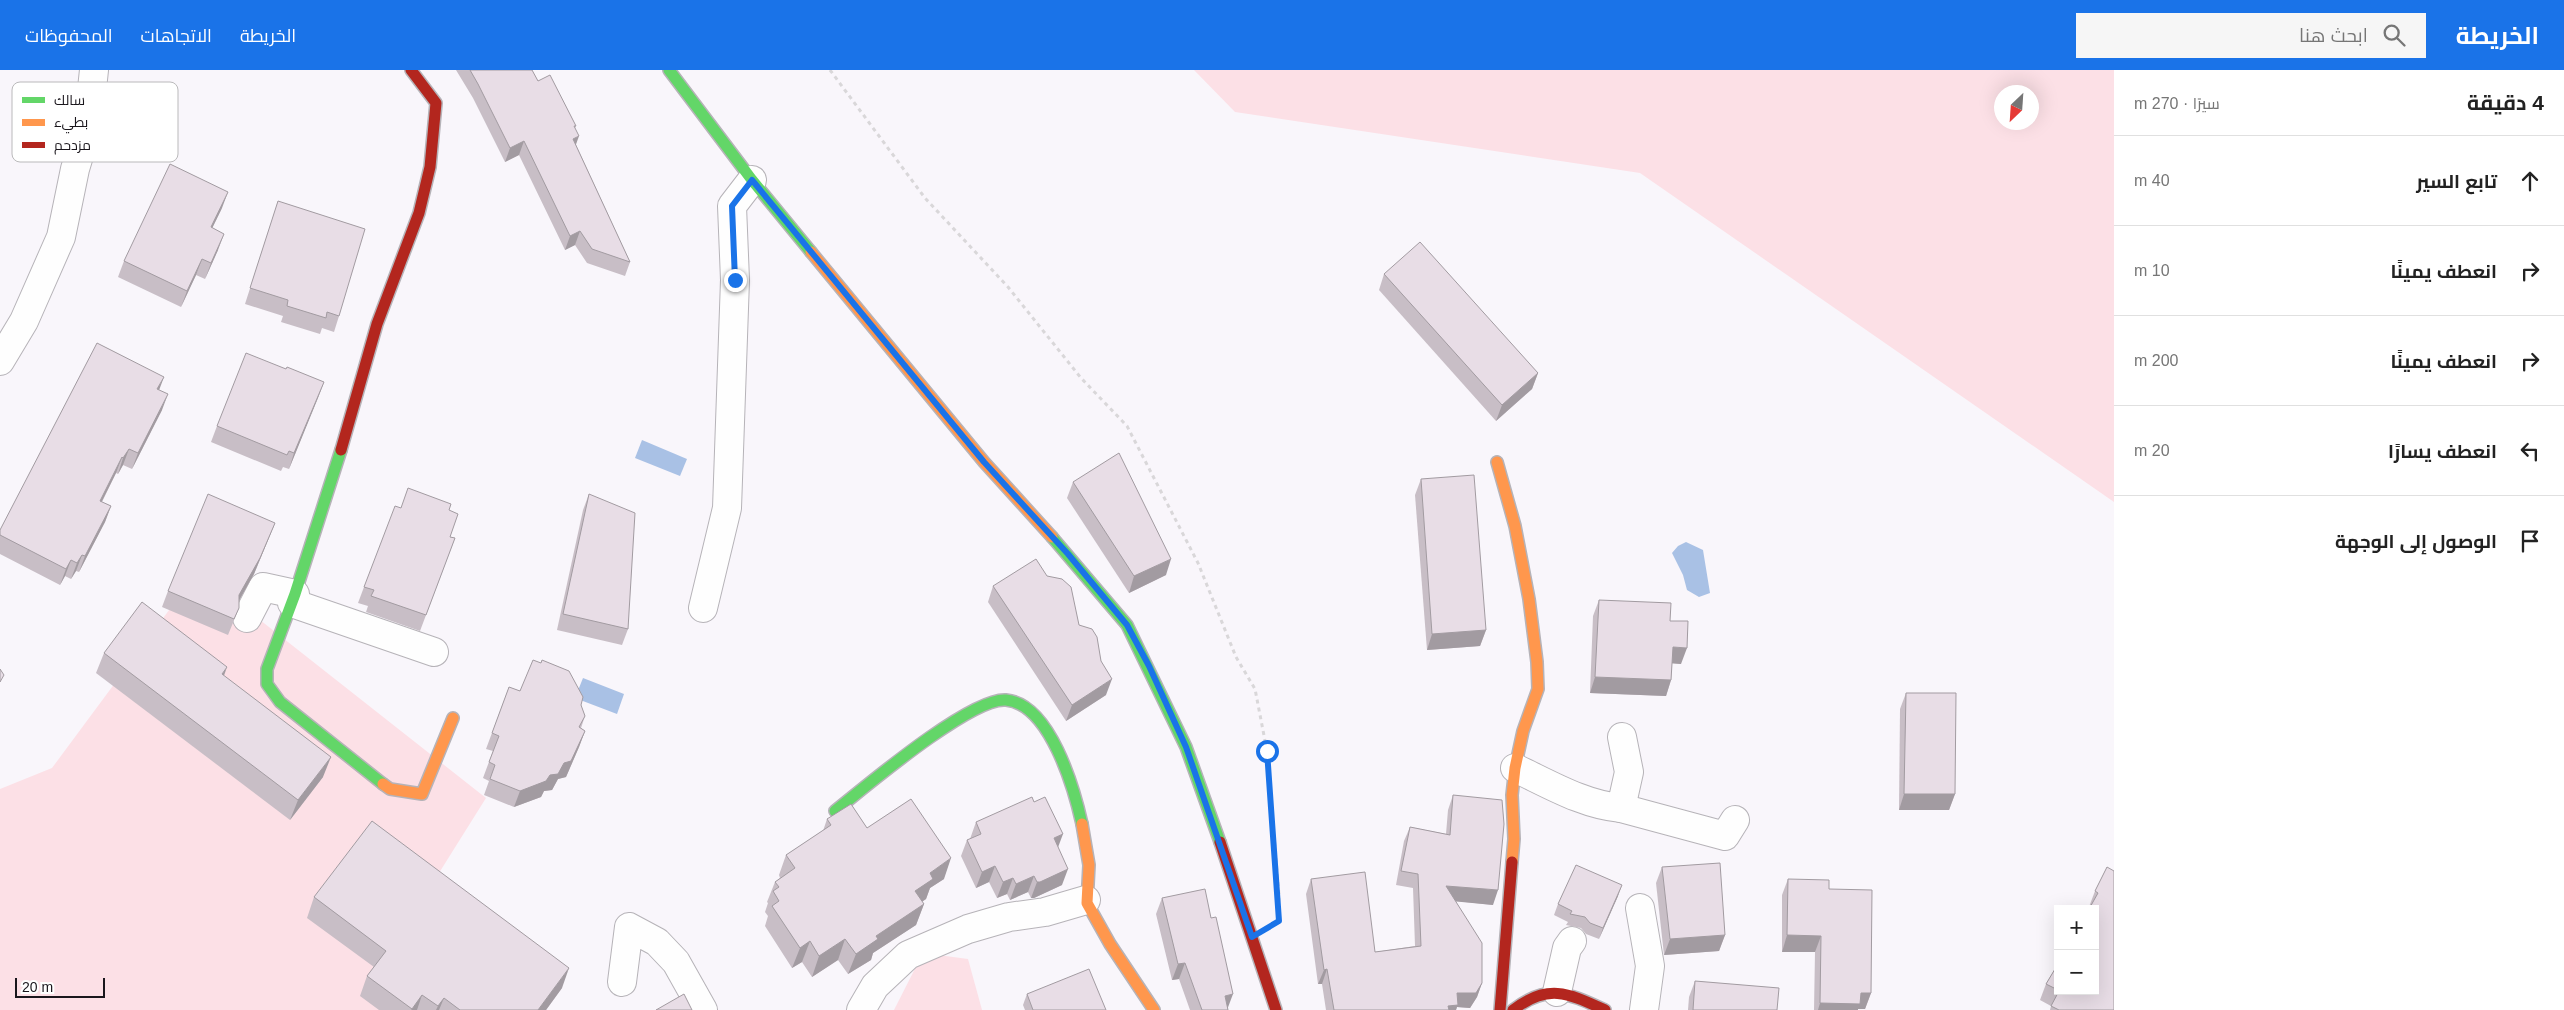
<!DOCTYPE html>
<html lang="ar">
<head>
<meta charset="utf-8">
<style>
  body { margin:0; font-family:Arial,Cairo,sans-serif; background:#f6f6f6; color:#222; direction:rtl }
  .controls { position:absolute; right:15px; bottom:15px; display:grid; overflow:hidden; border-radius:0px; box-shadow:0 5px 20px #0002 }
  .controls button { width:45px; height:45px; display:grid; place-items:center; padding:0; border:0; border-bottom:1px solid #e0e0e0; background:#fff; color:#222; font:25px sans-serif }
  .compass { position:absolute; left:1994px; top:15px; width:45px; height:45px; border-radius:50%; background:#fff; box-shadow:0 5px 20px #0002; rotate:205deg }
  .scale { position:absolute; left:15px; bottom:12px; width:90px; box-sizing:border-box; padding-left:5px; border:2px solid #1a161c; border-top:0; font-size:14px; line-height:18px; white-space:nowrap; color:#1a161c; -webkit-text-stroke:4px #fff; paint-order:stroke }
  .stop { position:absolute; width:15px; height:15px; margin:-11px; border:4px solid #1a73e8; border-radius:50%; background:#fff }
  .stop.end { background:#1a73e8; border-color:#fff; box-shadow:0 1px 5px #0008 }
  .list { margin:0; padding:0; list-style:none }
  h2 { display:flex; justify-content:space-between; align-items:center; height:65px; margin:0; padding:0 20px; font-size:21px }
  h2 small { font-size:16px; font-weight:400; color:#767676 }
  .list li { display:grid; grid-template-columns:32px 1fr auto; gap:15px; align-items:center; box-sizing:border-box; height:90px; padding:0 20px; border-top:1px solid #e0e0e0 }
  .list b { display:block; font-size:19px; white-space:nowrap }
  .list em { font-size:16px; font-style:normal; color:#767676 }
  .icon { flex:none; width:28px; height:28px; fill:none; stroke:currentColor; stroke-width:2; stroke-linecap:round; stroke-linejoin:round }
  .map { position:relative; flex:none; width:2114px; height:940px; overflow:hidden; direction:ltr }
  header { display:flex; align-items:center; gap:30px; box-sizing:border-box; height:70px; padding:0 25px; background:#1a73e8; color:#fff }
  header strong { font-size:24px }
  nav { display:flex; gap:28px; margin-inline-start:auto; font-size:18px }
  .search { width:350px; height:45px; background:#f6f6f6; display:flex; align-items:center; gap:12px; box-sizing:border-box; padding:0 18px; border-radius:0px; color:#767676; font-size:19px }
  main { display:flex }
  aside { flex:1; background:#fff }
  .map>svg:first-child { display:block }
  .green { fill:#fce0e6; fill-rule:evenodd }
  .water { fill:#a9c1e5 }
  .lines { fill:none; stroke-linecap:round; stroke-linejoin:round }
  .street-casing { stroke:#b6b3b8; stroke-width:30 }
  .fast-casing { stroke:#b6b3b8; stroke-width:14 }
  .slow-casing { stroke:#b6b3b8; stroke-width:14 }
  .jam-casing { stroke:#b6b3b8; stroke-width:14 }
  .path { stroke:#d9d7d9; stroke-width:3; stroke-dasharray:4 4; stroke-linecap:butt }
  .street { stroke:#fefefe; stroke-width:28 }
  .fast { stroke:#63d668; stroke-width:11 }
  .slow { stroke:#ff974d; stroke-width:11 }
  .jam { stroke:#b3261e; stroke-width:11 }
  .wall { fill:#c8bec6 }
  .shaded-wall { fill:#a29ba1 }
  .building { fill:#e8dde6; stroke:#a29ba1 }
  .route { stroke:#1a73e8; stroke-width:6 }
  .key { fill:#fff; stroke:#bab9bb; stroke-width:1 }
  .key-label { font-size:14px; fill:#1a161c }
</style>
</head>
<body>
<header>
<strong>الخريطة</strong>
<div class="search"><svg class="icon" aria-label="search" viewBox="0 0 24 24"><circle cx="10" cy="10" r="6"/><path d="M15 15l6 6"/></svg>ابحث هنا</div>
<nav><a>الخريطة</a><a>الاتجاهات</a><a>المحفوظات</a></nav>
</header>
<main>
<aside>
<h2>4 دقيقة<small>سيرًا · 270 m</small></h2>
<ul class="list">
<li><svg class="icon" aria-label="ahead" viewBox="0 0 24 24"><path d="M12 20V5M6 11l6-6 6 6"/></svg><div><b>تابع السير</b></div><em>40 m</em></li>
<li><svg class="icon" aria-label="right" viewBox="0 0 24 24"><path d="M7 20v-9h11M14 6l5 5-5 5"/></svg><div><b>انعطف يمينًا</b></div><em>10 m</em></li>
<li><svg class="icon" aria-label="right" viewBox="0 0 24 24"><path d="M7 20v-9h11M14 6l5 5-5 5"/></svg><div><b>انعطف يمينًا</b></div><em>200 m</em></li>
<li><svg class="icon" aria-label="left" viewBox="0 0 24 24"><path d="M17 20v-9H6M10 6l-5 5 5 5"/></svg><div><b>انعطف يسارًا</b></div><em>20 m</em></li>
<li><svg class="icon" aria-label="arrive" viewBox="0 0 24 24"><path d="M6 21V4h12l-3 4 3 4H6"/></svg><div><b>الوصول إلى الوجهة</b></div></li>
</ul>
</aside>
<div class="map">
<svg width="2114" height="940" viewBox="0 0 2114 940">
  <rect width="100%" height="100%" fill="#f9f6fb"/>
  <g class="green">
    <path d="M 1194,0 L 2114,0 L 2114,432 L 1640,103 L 1235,42 ZM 2001,22 L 2031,22 L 2031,52 L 2001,52 Z"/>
    <polygon points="198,501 486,728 412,846 534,940 0,940 0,719 52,698"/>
    <polygon points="923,883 968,889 982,940 894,940"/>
  </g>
  <g class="water">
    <polygon points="642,370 687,389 680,406 635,388"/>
    <polygon points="1686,472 1703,480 1710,523 1699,527 1687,520 1683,505 1672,483 1678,476"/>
    <polygon points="583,608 624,624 617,644 575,628"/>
  </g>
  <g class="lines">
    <defs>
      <g id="street">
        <polyline points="0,291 24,251 61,167 75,99 88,56 94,0"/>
        <polyline points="292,533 434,582"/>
        <polyline points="703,538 727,438 735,210 732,136 752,110"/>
        <polyline points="247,548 263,517 295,524"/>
        <path d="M 1515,698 C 1549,714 1584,735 1621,738 L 1629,702 L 1622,667"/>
        <polyline points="1621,738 1725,766 1735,750"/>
        <polyline points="1640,838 1650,896 1644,940"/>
        <polyline points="622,912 629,857 657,872 676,892 703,940"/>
        <polyline points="1557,922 1567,878 1572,871"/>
        <polyline points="861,940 875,916 908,885 968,859 1009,847 1045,842 1086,830"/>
      </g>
      <g id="fast">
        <polyline points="669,0 752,110 811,182"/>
        <polyline points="341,380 295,524 267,599 267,614 280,632 383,714"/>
        <polyline points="1052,467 1127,555 1186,677 1220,772"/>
        <path d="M 835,741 C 865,717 971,627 1006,630 C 1050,634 1074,718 1082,754"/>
      </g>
      <g id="slow">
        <polyline points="811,182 984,392 1052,467"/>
        <polyline points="1497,392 1515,456 1529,529 1537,592 1538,619 1523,661 1515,698 1512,725 1514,769 1512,792"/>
        <polyline points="383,714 390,719 422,724 453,648"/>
        <polyline points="1082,754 1089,795 1087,833 1110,874 1154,940"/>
      </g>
      <g id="jam">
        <polyline points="341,380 377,254 419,143 430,97 436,33 411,0"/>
        <polyline points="1220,772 1276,940"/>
        <polyline points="1500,940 1512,792"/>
        <path d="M 1513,940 C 1548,913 1568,923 1605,940"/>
      </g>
    </defs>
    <use href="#street" class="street-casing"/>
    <use href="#fast" class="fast-casing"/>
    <use href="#slow" class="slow-casing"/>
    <use href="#jam" class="jam-casing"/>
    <polyline class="path" points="830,0 925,128 1008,217 1081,308 1127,356 1198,493 1236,587 1255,619 1267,681 1279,825 1278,851"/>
    <use href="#street" class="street"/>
    <use href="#fast" class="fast"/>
    <use href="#slow" class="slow"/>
    <use href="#jam" class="jam"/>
  </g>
  <g class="wall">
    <polygon points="456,0 532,0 538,11 576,56 575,58 576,75 630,192 625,206 587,193 575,175 565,180 519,85 505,92 473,28"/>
    <polygon points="278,131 339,246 334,262 322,258 320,264 281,252 283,246 245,234"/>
    <polygon points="222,138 212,158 218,180 205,209 196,205 181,237 118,207 124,191"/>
    <polygon points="1384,204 1538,303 1532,319 1496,351 1379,220"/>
    <polygon points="286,299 324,312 289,399 283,397 281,401 211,372 217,356"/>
    <polygon points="159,320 162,340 132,399 123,395 118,404 116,403 102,432 111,436 105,452 79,502 76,501 71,509 65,506 60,515 0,484 0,460"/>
    <polygon points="1421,409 1486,560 1480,576 1427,580 1415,425"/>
    <polygon points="1073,412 1166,505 1129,523 1067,428"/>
    <polygon points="589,424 628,559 622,575 557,560 583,440"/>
    <polygon points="401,438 449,440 450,467 455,468 420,561 366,542 368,536 358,533 364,517"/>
    <polygon points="275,453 254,504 239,531 239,538 228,565 162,537 168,521"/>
    <polygon points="993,516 1106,625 1066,651 988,532"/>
    <polygon points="1599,530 1670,551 1681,594 1672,593 1671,610 1666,626 1590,623 1593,546"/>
    <polygon points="104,583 224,606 323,707 290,750 96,603"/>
    <polygon points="541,593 581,635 585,646 581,658 585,661 579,677 566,707 558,709 552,720 544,721 541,727 514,737 484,725 489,711 483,708 493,681 486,679 509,617 520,621"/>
    <polygon points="1906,623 1955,724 1949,740 1899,740 1900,639"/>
    <polygon points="1453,725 1493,835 1456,831 1482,913 1477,927 1470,938 1457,937 1456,940 1326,940 1322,914 1318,914 1306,824 1311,809 1375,882 1415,876 1413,818 1396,815 1404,771 1410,757 1446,764 1448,740"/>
    <polygon points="827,749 867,758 944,809 930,818 926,829 922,832 924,834 916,855 873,883 871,890 848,904 838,890 812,907 802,892 792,898 765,856 768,846 765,842 768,833 767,832 775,812 780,808 779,805 786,785 823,761"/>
    <polygon points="976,752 1058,777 1062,815 1034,828 1031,828 1028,822 1010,830 1007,824 997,828 989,812 976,818 961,786 967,770 970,769"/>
    <polygon points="1662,797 1725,865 1719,881 1664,885 1656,813"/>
    <polygon points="2107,797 2114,940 2050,940 2051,936 2040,930 2046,914 2058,894 2058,921 2095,921 2090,837 2089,837 2095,821"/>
    <polygon points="1788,809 1829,819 1871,923 1865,939 1858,939 1858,940 1814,940 1815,882 1782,882 1782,825"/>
    <polygon points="1618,826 1599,869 1586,864 1581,858 1566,855 1568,852 1554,845 1558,834"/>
    <polygon points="314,827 562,918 546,940 379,940 360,926 367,906 374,897 307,848"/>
    <polygon points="1162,828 1228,939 1228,940 1190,940 1179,909 1172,910 1156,844"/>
    <polygon points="1695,911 1777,940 1688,940 1689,927"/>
    <polygon points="1027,924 1106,940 1025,940 1023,935"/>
  </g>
  <g class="shaded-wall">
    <polygon points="579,66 574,80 573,69"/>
    <polygon points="524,71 519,85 505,92 510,78"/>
    <polygon points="228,122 222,138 205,173 211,157"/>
    <polygon points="580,161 575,175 565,180 570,166"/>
    <polygon points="224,164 218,180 205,209 211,193"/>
    <polygon points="202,189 196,205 181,237 187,221"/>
    <polygon points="1538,303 1532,319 1496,351 1502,335"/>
    <polygon points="164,307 158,323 157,319"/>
    <polygon points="324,312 318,328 289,399 294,383"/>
    <polygon points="168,324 162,340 132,399 138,383"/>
    <polygon points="129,379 123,395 118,404 123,388"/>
    <polygon points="122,387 116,403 94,447 100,431"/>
    <polygon points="111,436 105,452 79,502 85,486"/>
    <polygon points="275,453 254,504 233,541 239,525"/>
    <polygon points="82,485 76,501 71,509 77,493"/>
    <polygon points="1171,489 1166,505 1129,523 1134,506"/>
    <polygon points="71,490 65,506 60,515 66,499"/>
    <polygon points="1486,560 1480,576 1427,580 1432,564"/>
    <polygon points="1673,577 1687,578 1681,594 1667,593"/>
    <polygon points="227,597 220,617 222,604"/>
    <polygon points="1595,607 1671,610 1666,626 1590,623"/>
    <polygon points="1112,609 1106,625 1066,651 1072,635"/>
    <polygon points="585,661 579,677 566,707 558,709 552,720 544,721 541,727 514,737 520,721 550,705 564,693"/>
    <polygon points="331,687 323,707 290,750 298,730"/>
    <polygon points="1904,724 1955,724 1949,740 1899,740"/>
    <polygon points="1063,764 1057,780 1054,768"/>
    <polygon points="951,788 944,809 930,818 926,829 907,841 915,821 930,803"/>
    <polygon points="995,796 989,812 976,818 982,802"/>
    <polygon points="1068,799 1062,815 1034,828 1031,828 1037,812"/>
    <polygon points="1034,806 1028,822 1010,830 1016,814"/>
    <polygon points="1013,808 1007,824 997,828 1003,812"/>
    <polygon points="1622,815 1618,826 1599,869 1603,858"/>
    <polygon points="1446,816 1498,820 1493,835 1441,830"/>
    <polygon points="924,834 916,855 873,883 871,890 848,904 856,884 876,866"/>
    <polygon points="1725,865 1719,881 1664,885 1670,869"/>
    <polygon points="1787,865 1821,866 1815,882 1782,882"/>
    <polygon points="845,869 838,890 812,907 819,886"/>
    <polygon points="810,871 802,892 792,898 800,878"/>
    <polygon points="1185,893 1179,909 1172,910 1178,894"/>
    <polygon points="569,898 562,918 546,940 538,940"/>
    <polygon points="1327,899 1322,914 1318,914 1324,900"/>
    <polygon points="1482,913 1477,927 1470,938 1457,937 1456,940 1447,940 1448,936 1457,923"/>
    <polygon points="1861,923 1871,923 1865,939 1858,939 1858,940 1818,940 1820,933"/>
    <polygon points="1233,924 1227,940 1225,926"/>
    <polygon points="422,925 417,940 411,940 412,939"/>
    <polygon points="444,928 439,940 436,940 438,936"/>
  </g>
  <g class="building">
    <polygon points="470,0 532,0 538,11 550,5 576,56 574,56 579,66 573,69 630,192 592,179 580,161 570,166 524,71 510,78 478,14"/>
    <polygon points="170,94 228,122 211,157 224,164 211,193 202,189 187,221 124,191"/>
    <polygon points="278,131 365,159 339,246 327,242 326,248 287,236 288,230 250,218"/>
    <polygon points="1420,172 1538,303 1502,335 1384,204"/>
    <polygon points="97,273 164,307 157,319 168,324 138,383 129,379 123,388 122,387 100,431 111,436 85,486 82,485 77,493 71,490 66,499 0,465 0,460"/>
    <polygon points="246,283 286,299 287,297 324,312 294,383 289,381 287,385 217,356"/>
    <polygon points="1119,383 1171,489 1134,506 1073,412"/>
    <polygon points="1474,405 1486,560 1432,564 1421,409"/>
    <polygon points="408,418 451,434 449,440 458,444 450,467 455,468 426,545 371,526 374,520 364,517 395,436 401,438"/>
    <polygon points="208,424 275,453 260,488 239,525 239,538 234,549 168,521"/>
    <polygon points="589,424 635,443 628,559 563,544"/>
    <polygon points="1036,489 1047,506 1062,509 1071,517 1079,555 1092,559 1097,567 1101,591 1112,609 1072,635 993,516"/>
    <polygon points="1599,530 1671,533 1670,551 1688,551 1687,578 1673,577 1671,610 1595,607"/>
    <polygon points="142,532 227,597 222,604 331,687 298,730 104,583"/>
    <polygon points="533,590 541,593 542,590 569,601 583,627 581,635 585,646 579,657 585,661 571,691 564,693 558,704 550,705 546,711 520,721 490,709 495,695 489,692 499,666 492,663 509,617 520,621"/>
    <polygon points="0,599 4,605 0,612"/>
    <polygon points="1906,623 1956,623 1955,724 1904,724"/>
    <polygon points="1453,725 1502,730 1504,754 1498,820 1446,816 1482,873 1482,913 1476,923 1457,923 1458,935 1448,936 1449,940 1334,940 1327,899 1324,900 1311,809 1365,802 1375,882 1421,876 1418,804 1401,801 1410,757 1450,765"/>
    <polygon points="1032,727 1034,732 1045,727 1063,764 1054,768 1068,799 1040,812 1037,812 1034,806 1016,814 1013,808 1003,812 995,796 982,802 967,770 981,764 976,752"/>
    <polygon points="911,729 951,788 930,803 933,809 915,821 924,834 876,866 878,869 856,884 845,869 819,886 810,871 800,878 772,836 779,831 773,821 779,817 775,812 795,798 786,785 831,755 827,749 851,734 867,758"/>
    <polygon points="372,751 569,898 538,940 460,940 444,928 438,936 422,925 412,939 367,906 386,881 314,827"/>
    <polygon points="1720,793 1725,865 1670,869 1662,797"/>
    <polygon points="1576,795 1622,815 1603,858 1590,853 1585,847 1570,844 1572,841 1558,834"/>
    <polygon points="2107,797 2114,801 2114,940 2059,940 2051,936 2059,921 2095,921 2095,839 2089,839 2098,823 2095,821"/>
    <polygon points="1788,809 1829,810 1829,819 1872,820 1871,923 1861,923 1860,934 1820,933 1821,866 1787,865"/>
    <polygon points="1205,819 1211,848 1216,847 1233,924 1225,926 1228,940 1202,940 1185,893 1178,894 1162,828"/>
    <polygon points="2058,894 2058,920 2046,914"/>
    <polygon points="1089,899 1106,940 1033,940 1027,924"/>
    <polygon points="1695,911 1779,918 1777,940 1693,940"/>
    <polygon points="684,924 692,940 656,940"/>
  </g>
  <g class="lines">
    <polyline class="route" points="735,210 732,136 752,110 984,392 1068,484 1127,555 1149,596 1186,677 1252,867 1279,851 1267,681"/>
  </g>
  <rect x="12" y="12" width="166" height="80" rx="8" class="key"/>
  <rect x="22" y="27" width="23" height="6" fill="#63d668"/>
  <rect x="22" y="49" width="23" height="7" fill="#ff974d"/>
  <rect x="22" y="72" width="23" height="6" fill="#b3261e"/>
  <g class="key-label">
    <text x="54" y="35">سالك</text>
    <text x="54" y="57">بطيء</text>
    <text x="54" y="80">مزدحم</text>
  </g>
</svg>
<div class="controls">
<button>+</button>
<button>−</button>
</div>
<svg class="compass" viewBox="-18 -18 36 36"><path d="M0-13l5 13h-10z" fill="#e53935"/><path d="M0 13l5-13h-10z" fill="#767676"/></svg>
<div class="scale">20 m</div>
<div class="stop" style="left:1267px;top:681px"></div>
<div class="stop end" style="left:735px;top:210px"></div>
</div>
</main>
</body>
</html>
